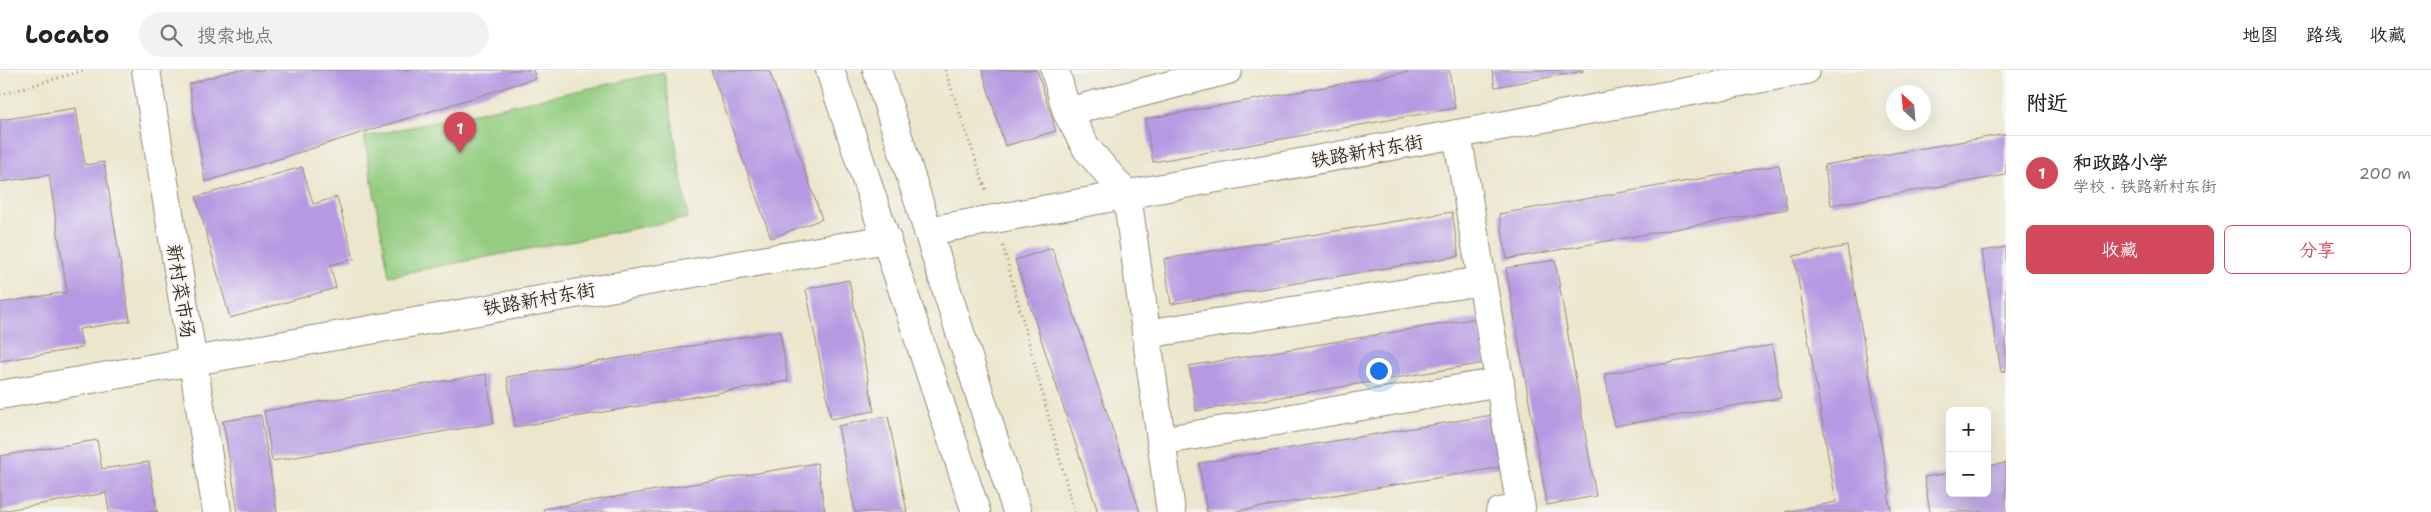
<!DOCTYPE html>
<html lang="zh">
<head>
<meta charset="utf-8">
<style>
  body { margin:0; font-family:"Shantell Sans","LXGW WenKai TC",sans-serif; background:#f2f2f2; color:#222 }
  .controls { position:absolute; right:15px; bottom:15px; display:grid; overflow:hidden; border-radius:8px; box-shadow:0 5px 20px #0002 }
  .controls button { width:45px; height:45px; display:grid; place-items:center; padding:0; border:0; border-bottom:1px solid #e0e0e0; background:#fff; color:#222; font:25px sans-serif }
  .compass { position:absolute; left:1886px; top:15px; width:45px; height:45px; border-radius:50%; background:#fff; box-shadow:0 5px 20px #0002; rotate:334deg }
  .you { position:absolute; left:1378px; top:300px; width:18px; height:18px; margin:-12px; border:4px solid #fff; border-radius:50%; background:#1a73e8; box-shadow:0 0 0 8px #1a73e833 }
  .badge { display:grid; place-items:center; width:32px; height:32px; border-radius:50%; background:#d1495b; color:#fff; font-size:16px; font-weight:700 }
  .pin { position:absolute; translate:-50% -41px; filter:drop-shadow(0 1px 2px #0008) }
  .pin::after { content:''; position:absolute; top:26px; width:18px; height:15px; background:inherit; clip-path:polygon(0 0,100% 0,50% 100%) }
  .list { margin:0; padding:0; list-style:none }
  h2 { display:flex; justify-content:space-between; align-items:center; height:65px; margin:0; padding:0 20px; font-size:21px }
  h2 small { font-size:16px; font-weight:400; color:#767676 }
  .list li { display:grid; grid-template-columns:32px 1fr auto; gap:15px; align-items:center; box-sizing:border-box; height:75px; padding:0 20px; border-top:1px solid #e0e0e0 }
  .list b { display:block; font-size:19px; white-space:nowrap }
  .list p { margin:0; font-size:16px; white-space:nowrap; color:#767676 }
  .list em { font-size:16px; font-style:normal; color:#767676 }
  .actions { display:flex; gap:10px; padding:15px 20px }
  .actions a { flex:1; padding:11px 0; border:1px solid #d1495b; border-radius:8px; text-align:center; font-size:18px; color:#d1495b }
  .actions .main { background:#d1495b; color:#fff }
  .icon { flex:none; width:28px; height:28px; fill:none; stroke:currentColor; stroke-width:2; stroke-linecap:round; stroke-linejoin:round }
  .map { position:relative; flex:none; width:2006px; height:442px; overflow:hidden }
  header { display:flex; align-items:center; gap:30px; box-sizing:border-box; height:70px; padding:0 25px; background:#fff; border-bottom:1px solid #e0e0e0 }
  header strong { font-size:24px }
  nav { display:flex; gap:28px; margin-inline-start:auto; font-size:18px }
  .search { width:350px; height:45px; background:#f2f2f2; display:flex; align-items:center; gap:12px; box-sizing:border-box; padding:0 18px; border-radius:28px; color:#767676; font-size:19px }
  main { display:flex }
  aside { flex:1; background:#fff }
  .map>svg:first-child { display:block }
  .green { fill:#94cd81; stroke:#687c50 }
  .building { fill:#b699e2 }
  .lines { fill:none; stroke-linecap:round; stroke-linejoin:round }
  .minor-casing { stroke:#938875; stroke-width:30 }
  .path { stroke:#938875; stroke-width:3; stroke-dasharray:1 4; stroke-linecap:butt }
  .minor { stroke:#fff; stroke-width:28 }
  .labels { text-anchor:middle; dominant-baseline:central; stroke-width:4.5; stroke-linejoin:round; paint-order:stroke }
  .street-label { font-size:19px; fill:#3b2a1e; stroke:#f6f6f2 }
</style>
</head>
<body>
<header>
<strong>Locato</strong>
<div class="search"><svg class="icon" aria-label="search" viewBox="0 0 24 24"><circle cx="10" cy="10" r="6"/><path d="M15 15l6 6"/></svg>搜索地点</div>
<nav><a>地图</a><a>路线</a><a>收藏</a></nav>
</header>
<main>
<div class="map">
<svg width="2006" height="442" viewBox="0 0 2006 442">
  <rect width="100%" height="100%" fill="#f6f6f2"/>
  <filter id="ink" filterUnits="userSpaceOnUse"><feTurbulence type="fractalNoise" baseFrequency=".02" numOctaves="2"/><feDisplacementMap in="SourceGraphic" scale="10" xChannelSelector="R" yChannelSelector="G"/><feConvolveMatrix kernelMatrix="1 2 1 2 8 2 1 2 1" color-interpolation-filters="sRGB"/></filter>
  <filter id="wash" filterUnits="userSpaceOnUse"><feTurbulence type="fractalNoise" baseFrequency=".0096" numOctaves="4" result="noise"/><feDisplacementMap in="SourceGraphic" scale="20" xChannelSelector="R" yChannelSelector="G"/><feGaussianBlur stdDeviation="1.12" result="paint"/><feColorMatrix in="noise" values="0 0 0 0 0 0 0 0 0 0 0 0 0 0 0 0 0 1.4 0 .05"/><feComposite in="paint" operator="in"/></filter>
  <g filter="url(#wash)">
    <rect width="100%" height="100%" fill="#ebe6cc"/>
    <polygon class="green" points="664,2 688,148 389,206 364,67"/>
    <g id="blocks">
      <g class="building">
        <polygon points="235,0 533,0 536,8 205,112 189,14"/>
        <polygon points="711,0 769,0 822,149 771,168"/>
        <polygon points="982,0 1037,0 1056,61 1005,76"/>
        <polygon points="1419,0 1449,0 1455,38 1153,92 1145,49"/>
        <polygon points="1492,0 1583,0 1583,1 1495,17"/>
        <polygon points="76,38 85,95 104,92 130,251 79,259 82,278 0,291 0,233 67,222 49,105 0,112 0,50"/>
        <polygon points="2006,64 2006,105 1831,135 1824,95"/>
        <polygon points="1779,95 1787,139 1507,189 1499,144"/>
        <polygon points="302,97 313,134 337,127 354,189 330,195 336,218 230,248 196,127"/>
        <polygon points="1452,142 1459,186 1171,234 1164,189"/>
        <polygon points="1847,176 1890,424 1888,425 1891,442 1785,442 1836,432 1794,186"/>
        <polygon points="2006,177 2006,301 2001,302 1982,181"/>
        <polygon points="1052,178 1140,442 1098,442 1015,190"/>
        <polygon points="1555,190 1596,426 1547,435 1506,198"/>
        <polygon points="849,210 874,341 831,349 806,219"/>
        <polygon points="1478,248 1485,293 1196,341 1189,296"/>
        <polygon points="780,261 788,311 515,357 507,307"/>
        <polygon points="1772,275 1781,328 1614,356 1605,304"/>
        <polygon points="486,304 494,353 272,391 264,341"/>
        <polygon points="261,345 277,442 238,442 223,351"/>
        <polygon points="1493,345 1502,397 1232,442 1207,442 1199,393"/>
        <polygon points="888,346 907,442 855,442 838,356"/>
        <polygon points="97,370 102,399 149,392 157,442 109,442 106,423 0,441 0,386"/>
        <polygon points="817,393 825,442 544,442 543,439"/>
        <polygon points="2006,393 2006,442 1930,442 1924,407 1950,403 1950,423 1987,423 1987,396"/>
      </g>
    </g>
  </g>
  <g filter="url(#ink)">
    <use href="#blocks" fill-opacity="0" stroke="#938875" stroke-width="1"/>
    <g class="lines">
      <defs>
        <g id="minor">
          <polyline points="146,0 217,442"/>
          <polyline points="830,0 976,442"/>
          <polyline points="877,0 1017,442"/>
          <polyline points="1055,0 1067,42 1087,79 1127,125 1171,442"/>
          <polyline points="1067,42 1228,0"/>
          <polyline points="1457,64 1521,438 1500,442"/>
          <polyline points="928,161 1806,0"/>
          <polyline points="1146,264 1482,211"/>
          <polyline points="0,325 887,169"/>
          <polyline points="1161,371 1500,312"/>
        </g>
      </defs>
      <use href="#minor" class="minor-casing"/>
      <g class="path">
        <polyline points="945,0 986,120"/>
        <polyline points="0,25 85,0"/>
        <polyline points="1003,176 1074,442"/>
      </g>
      <use href="#minor" class="minor"/>
    </g>
  </g>
  <g class="labels">
    <g class="street-label">
      <text transform="translate(1367 81) rotate(-10)">铁路新村东街</text>
      <text transform="translate(181 221) rotate(81)">新村菜市场</text>
      <text transform="translate(539 229) rotate(-10)">铁路新村东街</text>
    </g>
  </g>
</svg>
<div class="controls">
<button>+</button>
<button>−</button>
</div>
<svg class="compass" viewBox="-18 -18 36 36"><path d="M0-13l5 13h-10z" fill="#e53935"/><path d="M0 13l5-13h-10z" fill="#767676"/></svg>
<div class="you"></div>
<div class="pin badge" style="left:460px;top:83px">1</div>
</div>
<aside>
<h2>附近<small></small></h2>
<ul class="list">
<li><span class="badge">1</span><div><b>和政路小学</b><p>学校 · 铁路新村东街</p></div><em>200 m</em></li>
</ul>
<div class="actions"><a class="main">收藏</a><a>分享</a></div>
</aside>
</main>
</body>
</html>
